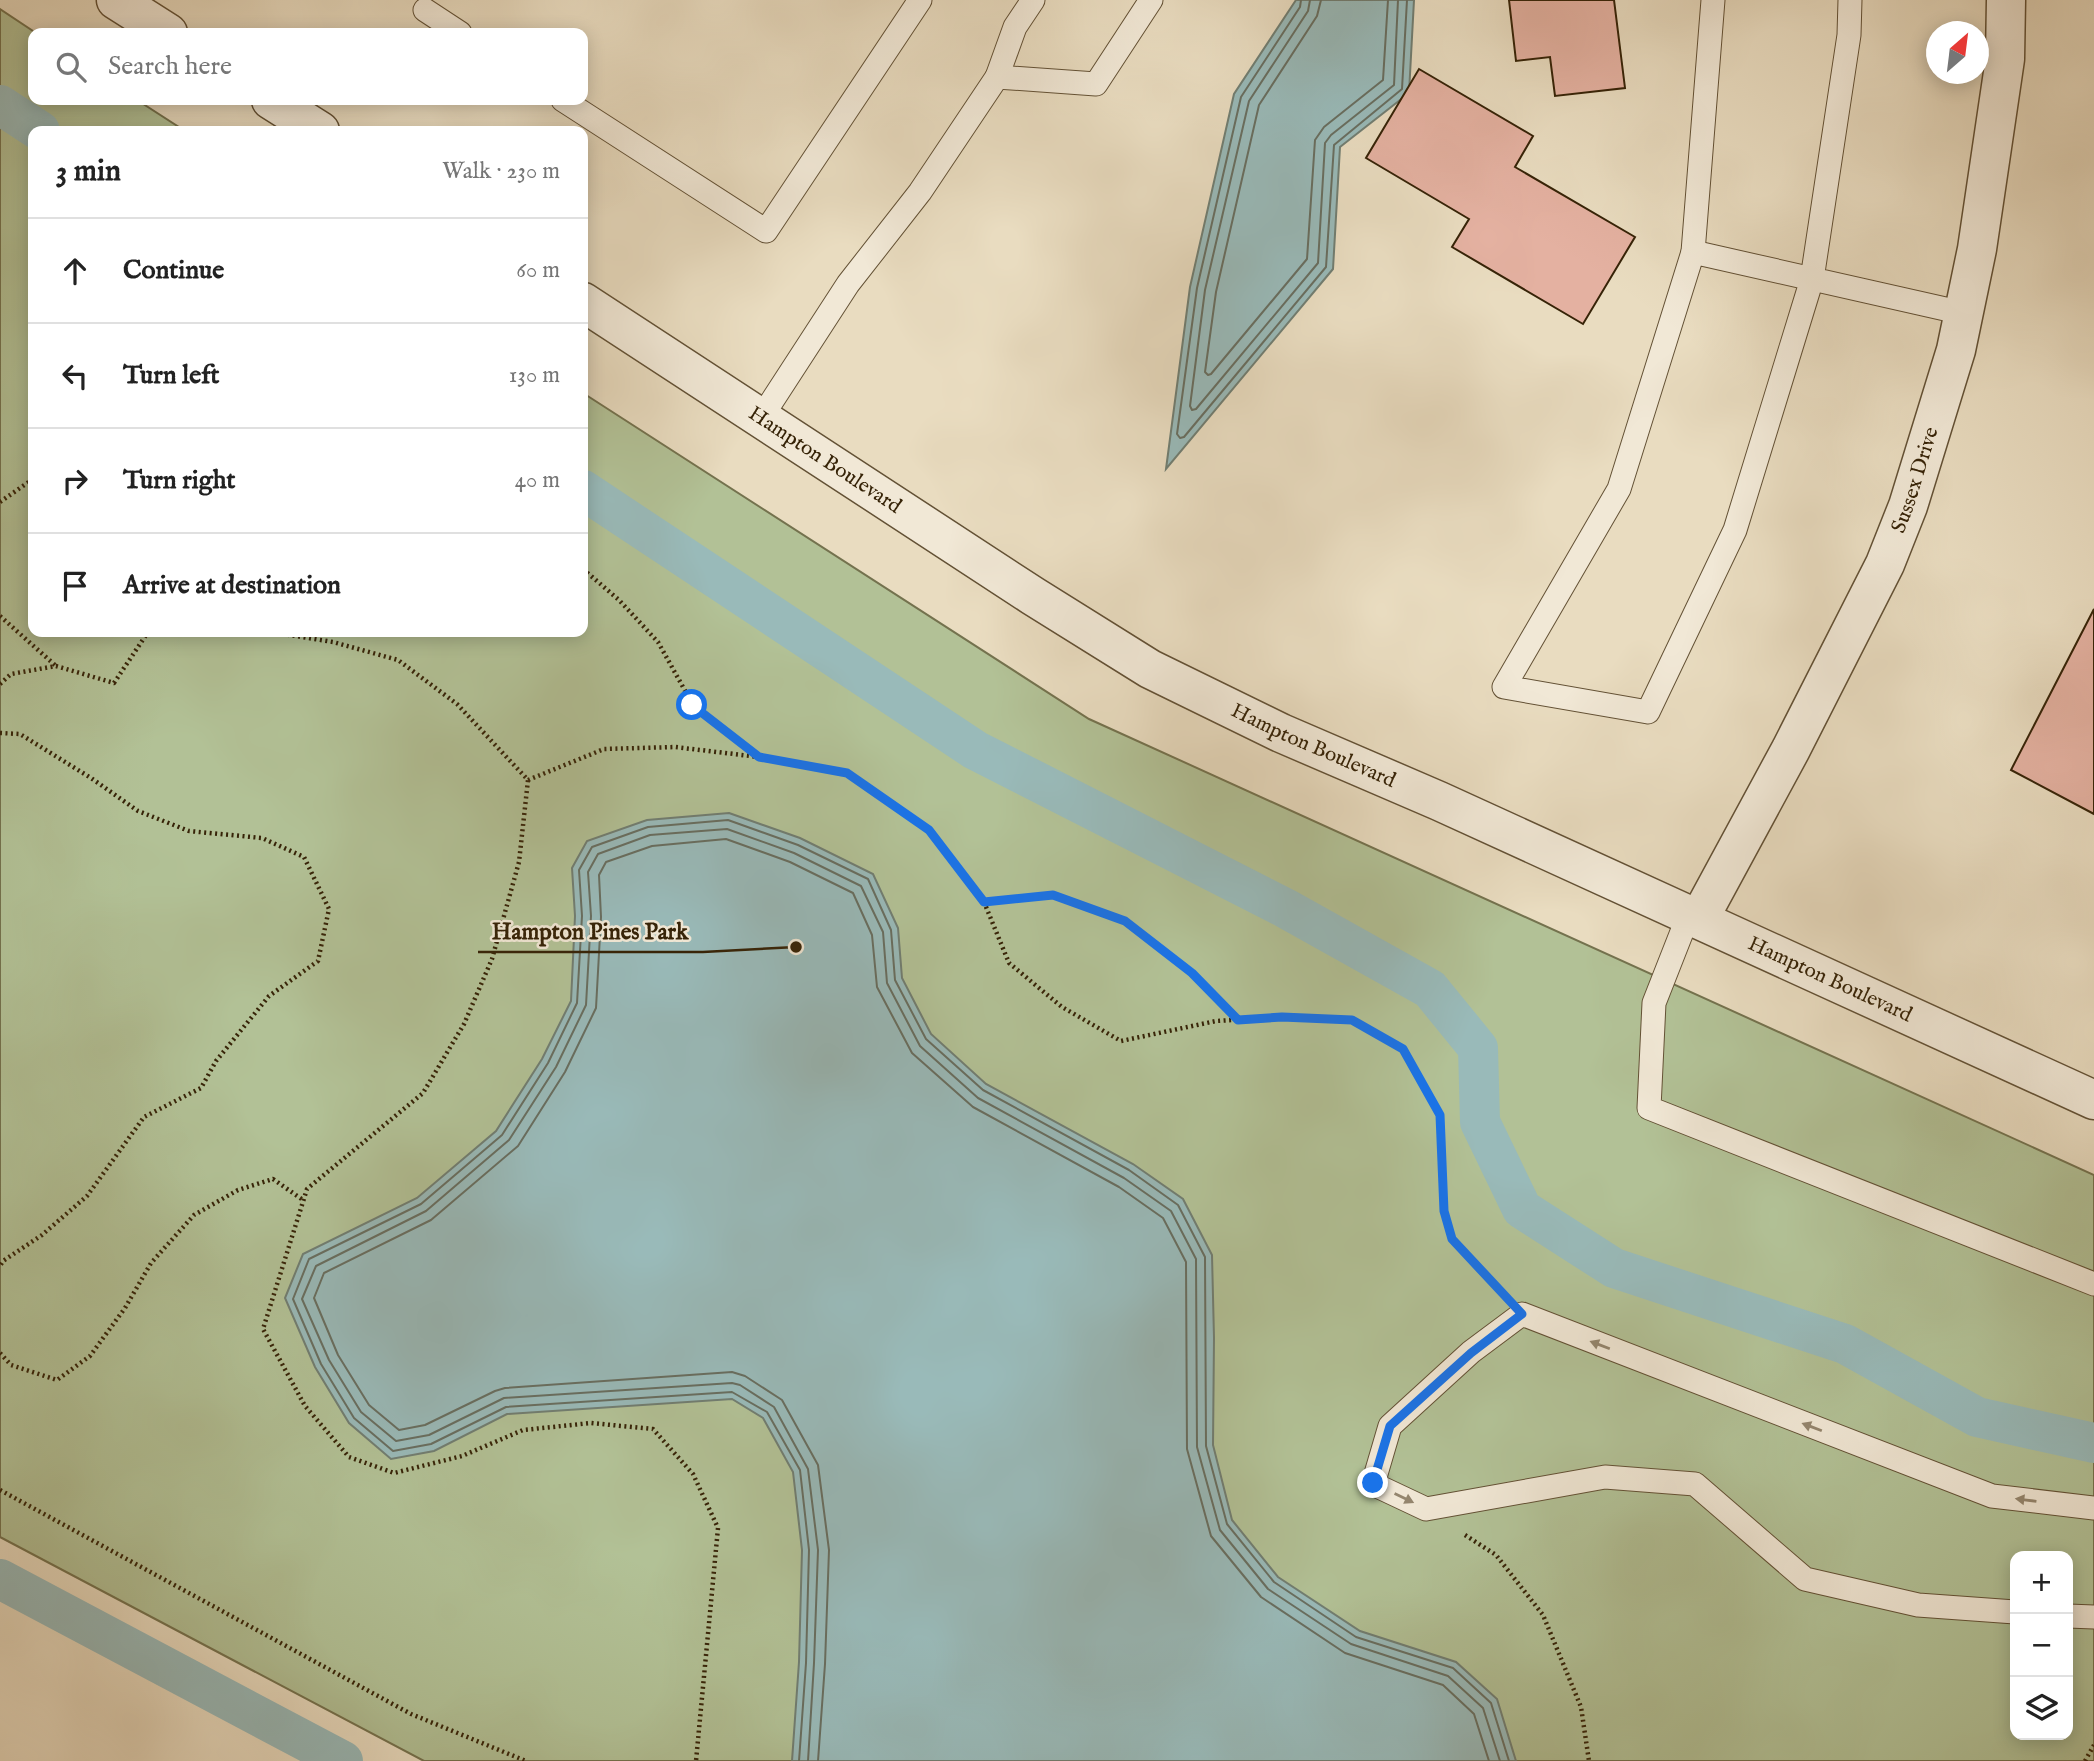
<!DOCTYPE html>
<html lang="en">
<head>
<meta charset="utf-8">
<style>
  body { margin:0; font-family:"IM FELL English",serif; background:#f6f6f6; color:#222 }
  .controls { position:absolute; right:21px; bottom:21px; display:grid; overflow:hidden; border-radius:14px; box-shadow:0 4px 18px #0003 }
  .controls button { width:63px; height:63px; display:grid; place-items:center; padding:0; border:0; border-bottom:2px solid #e0e0e0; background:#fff; color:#222; font:35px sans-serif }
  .compass { position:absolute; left:1926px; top:21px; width:63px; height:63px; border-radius:50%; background:#fff; box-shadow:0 4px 18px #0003; rotate:28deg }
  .stop { position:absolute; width:21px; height:21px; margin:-16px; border:5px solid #1a73e8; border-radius:50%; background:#fff }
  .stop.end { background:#1a73e8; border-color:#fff; box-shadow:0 2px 7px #0008 }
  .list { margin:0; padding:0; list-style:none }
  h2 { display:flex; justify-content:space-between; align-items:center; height:91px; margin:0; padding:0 28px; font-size:30px }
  h2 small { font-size:23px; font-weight:400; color:#767676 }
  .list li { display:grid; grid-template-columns:46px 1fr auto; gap:21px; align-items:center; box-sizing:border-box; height:105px; padding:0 28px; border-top:2px solid #e0e0e0 }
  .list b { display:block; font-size:26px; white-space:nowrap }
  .list em { font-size:23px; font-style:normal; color:#767676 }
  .icon { flex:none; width:38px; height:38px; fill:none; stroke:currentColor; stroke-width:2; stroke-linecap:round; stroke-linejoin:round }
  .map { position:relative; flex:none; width:2094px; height:1761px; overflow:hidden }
  .search { position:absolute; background:#fff; box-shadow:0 4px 18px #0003; left:28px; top:28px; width:560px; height:77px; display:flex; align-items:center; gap:18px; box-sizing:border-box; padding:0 24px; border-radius:14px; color:#767676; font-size:26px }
  .panel { position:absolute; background:#fff; box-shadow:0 4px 18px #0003; left:28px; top:126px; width:560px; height:511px; border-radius:14px }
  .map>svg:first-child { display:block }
  .green { fill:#b2c196; stroke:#74724e; stroke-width:2; fill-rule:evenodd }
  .water { fill:#99bab9; stroke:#717e72; stroke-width:2 }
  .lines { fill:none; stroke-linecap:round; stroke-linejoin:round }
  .shore { stroke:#686e60; stroke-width:2 }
  .canal { stroke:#99bab9; stroke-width:40 }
  .building { fill:#e4b1a1; stroke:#362307; stroke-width:2 }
  .service-casing { stroke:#635135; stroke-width:25 }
  .minor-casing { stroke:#635135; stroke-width:41 }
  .path { stroke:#362307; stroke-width:4.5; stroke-dasharray:2 3.5; stroke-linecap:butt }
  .service { stroke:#f1e8d6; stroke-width:23 }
  .minor { stroke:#f1e8d6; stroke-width:38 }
  .oneway { fill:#94866e }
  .route { stroke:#1a73e8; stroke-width:9 }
  .labels { text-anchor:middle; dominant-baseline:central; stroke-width:5; stroke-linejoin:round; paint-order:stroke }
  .street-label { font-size:21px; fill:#362307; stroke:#f1e8d6 }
  .leader { fill:none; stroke:#362307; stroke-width:2.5 }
  .callout-dot { fill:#362307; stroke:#f1e8d6; stroke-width:2.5 }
  .callout-label { font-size:23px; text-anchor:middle; font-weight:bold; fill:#362307; stroke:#f1e8d6; stroke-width:5; stroke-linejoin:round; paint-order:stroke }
</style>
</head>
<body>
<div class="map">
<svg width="2094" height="1761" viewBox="0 0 2094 1761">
  <rect width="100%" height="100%" fill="#e9dcc0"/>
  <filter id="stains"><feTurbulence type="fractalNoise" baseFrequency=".00286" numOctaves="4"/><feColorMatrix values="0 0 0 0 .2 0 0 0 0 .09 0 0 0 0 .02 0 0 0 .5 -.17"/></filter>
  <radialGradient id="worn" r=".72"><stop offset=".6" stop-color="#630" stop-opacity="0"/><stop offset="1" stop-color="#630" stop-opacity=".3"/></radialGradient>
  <path class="green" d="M 0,9 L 36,33 L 33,33 L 33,100 L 137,100 L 185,131 L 33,131 L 33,632 L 583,632 L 583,393 L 1089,719 L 2094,1175 L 2094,1761 L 424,1761 L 0,1537 ZM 2015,1556 L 2068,1556 L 2068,1735 L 2015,1735 Z"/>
  <g class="water">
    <polygon points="1296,0 1414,0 1409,93 1340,147 1333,269 1166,469 1190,287 1234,94"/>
    <polygon points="729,813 800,838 873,874 898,928 902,978 931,1034 986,1084 1133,1164 1183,1199 1212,1255 1214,1338 1213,1445 1232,1520 1278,1577 1360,1631 1456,1662 1497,1699 1516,1761 792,1761 799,1662 802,1550 793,1472 763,1418 732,1399 507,1414 434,1451 391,1459 349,1423 315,1367 285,1298 303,1254 417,1198 496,1131 542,1059 571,1001 575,916 572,868 587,841 647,820"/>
  </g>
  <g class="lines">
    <g class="shore">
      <polyline points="1301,0 1300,7 1241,97 1197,288 1177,434 1180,438 1184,437 1326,267 1334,145 1402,89 1407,0"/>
      <polyline points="1310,0 1308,11 1249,101 1205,290 1190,406 1192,410 1196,409 1318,263 1325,143 1331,135 1394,85 1398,0"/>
      <polyline points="1321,0 1317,16 1259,105 1216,292 1205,372 1208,375 1211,374 1307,259 1315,140 1324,127 1383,80 1388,0"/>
      <polyline points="799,1761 806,1663 809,1550 800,1470 767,1412 732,1392 506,1407 431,1444 393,1451 354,1418 321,1364 293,1299 309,1259 421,1204 502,1135 548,1063 577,1003 582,916 579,870 592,847 648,827 728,820 798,845 868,879 891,930 895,980 926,1039 983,1090 1129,1170 1178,1205 1205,1257 1206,1446 1227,1524 1274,1582 1356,1637 1453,1668 1491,1703 1509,1761"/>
      <polyline points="808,1761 814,1663 818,1550 808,1469 774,1407 740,1385 732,1383 504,1398 429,1435 396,1441 361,1412 329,1360 302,1299 316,1266 426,1211 509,1140 556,1067 586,1005 591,916 588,872 598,854 650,835 727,829 794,853 861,886 883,932 887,983 920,1046 978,1098 1124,1178 1171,1211 1196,1259 1197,1447 1220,1530 1268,1589 1351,1644 1448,1676 1483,1708 1500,1761"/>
      <polyline points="818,1761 825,1664 829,1550 818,1465 782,1400 745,1376 732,1372 505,1388 495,1391 425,1425 399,1430 369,1405 338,1355 314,1298 324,1273 431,1220 518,1146 565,1072 596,1008 601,917 599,875 606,862 652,846 726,839 790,862 853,893 872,935 877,987 912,1053 973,1107 1119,1187 1163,1218 1186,1262 1187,1449 1211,1536 1261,1597 1345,1653 1443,1685 1474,1714 1489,1761"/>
    </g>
    <g class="canal">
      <polyline points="0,105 40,131"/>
      <polyline points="583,490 975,750 1285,908 1430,989 1478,1048 1480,1122 1522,1209 1614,1268 1845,1344 1977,1417 2094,1443"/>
      <polyline points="0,1579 343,1761"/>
    </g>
  </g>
  <g class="building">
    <polygon points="1509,0 1614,0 1625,88 1555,96 1550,57 1516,61"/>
    <polygon points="1419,69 1533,136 1515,167 1635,237 1583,324 1452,247 1469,219 1366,158"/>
    <polygon points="2094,609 2094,814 2011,770"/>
  </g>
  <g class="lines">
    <defs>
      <g id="service">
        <polyline points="1850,0 1849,35 1812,279 1735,530 1648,712 1504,687 1619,489 1693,252 1963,313"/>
        <polyline points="425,10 460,33"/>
        <polyline points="997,77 1015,27 1033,0"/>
        <polyline points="563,100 766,231 920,0"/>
        <polyline points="1693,252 1713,0"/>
        <polyline points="761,418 848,284 920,192 997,77 1096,84 1151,0"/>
        <polyline points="1689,914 1654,1003 1649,1108 2094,1284"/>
        <polyline points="2015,1612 1918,1605 1805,1579 1695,1484 1605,1477 1426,1509 1373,1484 1390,1426 1471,1352 1522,1314 1992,1496 2094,1508"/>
        <polyline points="2068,1616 2094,1617"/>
      </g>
      <g id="minor">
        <polyline points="116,0 168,33"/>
        <polyline points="271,100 320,131"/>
        <path id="s1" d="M 583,302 L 1033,596 L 1150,669 L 1281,733 L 1439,801 L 2094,1100"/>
        <path id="s2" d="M 1699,919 L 1791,749 L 1885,564 L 1908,506 L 1956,350 L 1977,249 L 2005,59 L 2006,0"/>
      </g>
    </defs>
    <use href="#service" class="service-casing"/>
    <use href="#minor" class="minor-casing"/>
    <g class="path">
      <polyline points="0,502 33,479"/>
      <polyline points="583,569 619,600 658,642 693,705 757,755"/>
      <polyline points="0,616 56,666"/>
      <polyline points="271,632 333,642 398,660 457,704 528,780 519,862 492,959 464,1024 423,1093 307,1189 263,1329 305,1406 349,1457 394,1473 462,1456 523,1430 591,1423 653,1429 693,1474 718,1528 696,1761"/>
      <polyline points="0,684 11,674 56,666 114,683 148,632"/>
      <polyline points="0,733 20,734 91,778 138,811 189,831 262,838 304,857 329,909 318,961 269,996 216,1061 201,1088 144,1117 87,1196 42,1235 3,1261 0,1266"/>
      <polyline points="528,780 604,749 675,747 759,757 847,773 928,830 984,902 1009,963 1062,1007 1121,1041 1216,1021 1282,1017 1352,1020 1403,1049 1440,1115 1444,1211 1452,1239 1501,1291"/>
      <polyline points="984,902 1053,895 1125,921 1192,973 1238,1020"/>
      <polyline points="0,1353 11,1365 57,1380 90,1356 125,1308 151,1263 194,1215 238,1190 273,1179 303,1200"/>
      <polyline points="0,1490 411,1714 526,1761"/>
      <polyline points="1465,1535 1496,1555 1543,1615 1581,1707 1589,1761"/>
      <polyline points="2085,1761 2094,1745"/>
    </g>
    <use href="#service" class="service"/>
    <use href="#minor" class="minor"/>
  </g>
  <defs><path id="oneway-solid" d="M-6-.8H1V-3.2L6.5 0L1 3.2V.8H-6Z" transform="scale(1.75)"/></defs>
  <g class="oneway">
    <use href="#oneway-solid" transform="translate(1600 1345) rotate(-159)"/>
    <use href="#oneway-solid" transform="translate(1812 1427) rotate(-159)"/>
    <use href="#oneway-solid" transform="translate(1404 1498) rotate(26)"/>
    <use href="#oneway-solid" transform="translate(2026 1500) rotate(-173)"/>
  </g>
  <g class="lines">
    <polyline class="route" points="692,705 759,757 847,773 929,830 984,902 1053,895 1125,921 1192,973 1238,1020 1282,1017 1352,1020 1403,1049 1440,1115 1444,1211 1452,1239 1522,1314 1471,1353 1390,1426 1373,1483"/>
  </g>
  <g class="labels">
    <g class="street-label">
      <text stroke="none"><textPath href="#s1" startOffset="289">Hampton Boulevard</textPath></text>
      <text stroke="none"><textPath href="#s2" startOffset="490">Sussex Drive</textPath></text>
      <text stroke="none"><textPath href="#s1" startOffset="856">Hampton Boulevard</textPath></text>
      <text stroke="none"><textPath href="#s1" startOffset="1423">Hampton Boulevard</textPath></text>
    </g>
  </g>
  <path class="leader" d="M796 947L703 952H478"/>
  <circle class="callout-dot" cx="796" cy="947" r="7"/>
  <g class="callout-label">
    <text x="590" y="939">Hampton Pines Park</text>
  </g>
  <rect width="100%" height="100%" filter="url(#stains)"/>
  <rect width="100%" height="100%" fill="url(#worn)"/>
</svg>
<div class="controls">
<button>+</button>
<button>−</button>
<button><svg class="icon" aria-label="layers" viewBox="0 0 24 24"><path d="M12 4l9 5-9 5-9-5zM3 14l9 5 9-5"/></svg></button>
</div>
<svg class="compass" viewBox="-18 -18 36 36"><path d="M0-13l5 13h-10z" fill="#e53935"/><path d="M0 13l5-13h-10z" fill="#767676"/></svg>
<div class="stop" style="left:692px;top:705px"></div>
<div class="stop end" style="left:1373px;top:1483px"></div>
<div class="search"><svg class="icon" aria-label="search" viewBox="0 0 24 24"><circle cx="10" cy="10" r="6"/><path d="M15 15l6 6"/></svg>Search here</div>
<section class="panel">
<h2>3 min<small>Walk · 230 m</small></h2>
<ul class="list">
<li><svg class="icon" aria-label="ahead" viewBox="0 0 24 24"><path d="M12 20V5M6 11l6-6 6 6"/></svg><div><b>Continue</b></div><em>60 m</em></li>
<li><svg class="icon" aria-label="left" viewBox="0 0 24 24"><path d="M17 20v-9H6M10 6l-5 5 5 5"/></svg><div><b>Turn left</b></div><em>130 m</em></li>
<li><svg class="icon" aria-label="right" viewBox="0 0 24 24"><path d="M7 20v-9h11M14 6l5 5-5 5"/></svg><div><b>Turn right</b></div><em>40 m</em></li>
<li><svg class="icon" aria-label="arrive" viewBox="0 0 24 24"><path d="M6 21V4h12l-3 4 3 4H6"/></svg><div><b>Arrive at destination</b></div></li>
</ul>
</section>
</div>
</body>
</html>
